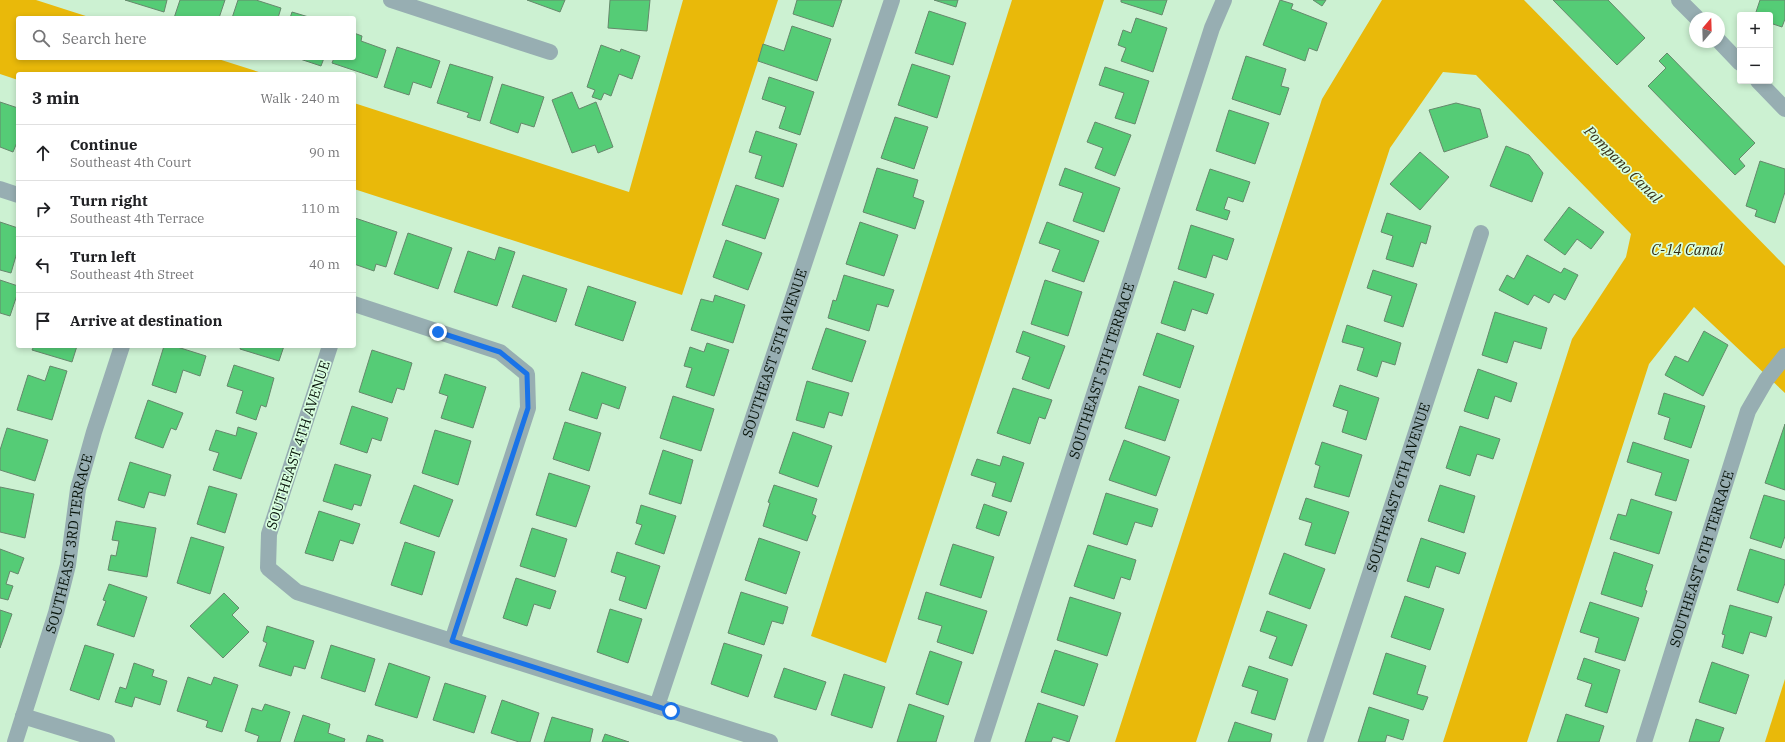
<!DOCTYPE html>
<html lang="en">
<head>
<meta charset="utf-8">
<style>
  body { margin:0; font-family:"IBM Plex Serif",serif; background:#f2f2f2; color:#202124 }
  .controls { position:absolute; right:12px; top:12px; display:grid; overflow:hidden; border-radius:4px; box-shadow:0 2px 6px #0003 }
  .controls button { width:36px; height:36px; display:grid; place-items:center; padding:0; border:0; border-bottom:1px solid #e0e0e0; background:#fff; color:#202124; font:20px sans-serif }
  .compass { position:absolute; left:1689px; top:12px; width:36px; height:36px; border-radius:50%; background:#fff; box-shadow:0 2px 6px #0003; rotate:19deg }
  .stop { position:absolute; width:12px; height:12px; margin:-9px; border:3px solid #1a73e8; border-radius:50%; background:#fff }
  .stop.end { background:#1a73e8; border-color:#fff; box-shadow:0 1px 4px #0008 }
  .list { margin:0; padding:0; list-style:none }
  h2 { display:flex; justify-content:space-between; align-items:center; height:52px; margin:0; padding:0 16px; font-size:17px }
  h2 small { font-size:13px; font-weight:400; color:#757577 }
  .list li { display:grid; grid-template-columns:26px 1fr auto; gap:12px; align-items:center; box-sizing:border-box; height:56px; padding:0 16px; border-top:1px solid #e0e0e0 }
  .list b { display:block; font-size:15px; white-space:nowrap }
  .list p { margin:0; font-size:13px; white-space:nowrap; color:#757577 }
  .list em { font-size:13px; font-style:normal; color:#757577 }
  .icon { flex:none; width:22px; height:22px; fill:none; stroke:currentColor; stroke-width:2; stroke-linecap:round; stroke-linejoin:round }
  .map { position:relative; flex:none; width:1785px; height:742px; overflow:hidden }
  .search { position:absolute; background:#fff; box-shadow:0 2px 6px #0003; left:16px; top:16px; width:340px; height:44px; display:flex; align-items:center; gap:10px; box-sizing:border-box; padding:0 14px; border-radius:4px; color:#757577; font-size:15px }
  .panel { position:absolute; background:#fff; box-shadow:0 2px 6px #0003; left:16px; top:72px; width:340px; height:276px; border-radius:4px }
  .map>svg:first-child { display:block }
  .water { fill:#e9b90a }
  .building { fill:#55cc76; stroke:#66886c }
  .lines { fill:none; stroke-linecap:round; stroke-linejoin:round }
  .street { stroke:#97aeb2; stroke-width:16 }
  .route { stroke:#1a73e8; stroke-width:5 }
  .labels { text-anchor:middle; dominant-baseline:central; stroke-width:3.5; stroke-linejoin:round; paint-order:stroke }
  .street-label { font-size:14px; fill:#061309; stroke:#d9ffdf }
  .water-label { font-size:15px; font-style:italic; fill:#342c15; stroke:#d9ffdf }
</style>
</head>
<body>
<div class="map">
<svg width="1785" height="742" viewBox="0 0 1785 742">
  <rect width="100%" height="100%" fill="#ccf1d2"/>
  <g class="water">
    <polygon points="0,0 36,0 92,18 18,18 18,58 215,58 265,74 18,74 18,80 0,74"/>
    <polygon points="683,0 778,0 682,295 354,189 354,103 629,192"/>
    <polygon points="1012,0 1104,0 886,663 811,636"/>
    <polygon points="1382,0 1524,0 1785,266 1785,393 1694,307 1649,364 1527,742 1443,742 1572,339 1626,257 1631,234 1476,75 1443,72 1390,148 1196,742 1115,742 1322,99"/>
    <polygon points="1785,679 1785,742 1765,742"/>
  </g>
  <g class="building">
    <polygon points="125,0 167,0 164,12"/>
    <polygon points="180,0 225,0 219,18 174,18"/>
    <polygon points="238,0 256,0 281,8 278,18 232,18"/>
    <polygon points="527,0 565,0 560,12"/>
    <polygon points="610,0 650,0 647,31 608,28"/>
    <polygon points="797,0 842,0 833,27 793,14"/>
    <polygon points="934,0 958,0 956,7"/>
    <polygon points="1121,0 1167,0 1162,15 1121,2"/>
    <polygon points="1280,0 1293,4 1291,9 1327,23 1317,51 1309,48 1305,61 1263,45"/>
    <polygon points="1313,0 1326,0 1322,6"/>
    <polygon points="1553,0 1608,0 1645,38 1617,65"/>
    <polygon points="1760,0 1785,0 1785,19 1782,27 1770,23 1770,15 1755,15"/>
    <polygon points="929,11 966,23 953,65 915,53"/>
    <polygon points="292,12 312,18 290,18"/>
    <polygon points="1136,18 1167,28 1153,72 1121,61 1126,48 1118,45 1123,30 1131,33"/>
    <polygon points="792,26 831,39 817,81 758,61 763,44 784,51"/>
    <polygon points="354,33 362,36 361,41 386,50 377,78 332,63 334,58 354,58"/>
    <polygon points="601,45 620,52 621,49 640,56 632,79 619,74 611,96 604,93 601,100 592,97 595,90 587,87"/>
    <polygon points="397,47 440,61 431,88 413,82 409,95 384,87"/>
    <polygon points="1667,53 1755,143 1739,159 1745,166 1735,175 1648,86 1666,68 1659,61"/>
    <polygon points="1246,56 1286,69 1281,86 1289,88 1280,115 1232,99"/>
    <polygon points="297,58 324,58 321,66"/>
    <polygon points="450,64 493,77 480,121 467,117 469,113 437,103"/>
    <polygon points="912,64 950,76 937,118 898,105"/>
    <polygon points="1105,67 1149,81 1135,124 1115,118 1124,93 1099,85"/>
    <polygon points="769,77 814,92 800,135 779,128 786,107 762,99"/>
    <polygon points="502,84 544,97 534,127 521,123 518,133 490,123"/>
    <polygon points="572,92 579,109 596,102 613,147 598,153 595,145 572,153 552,100"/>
    <polygon points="0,102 18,108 18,140 13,152 0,147"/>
    <polygon points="1456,103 1480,109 1488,137 1444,152 1429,110"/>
    <polygon points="1229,110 1269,123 1255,164 1216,151"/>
    <polygon points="895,117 928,127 914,169 881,158"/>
    <polygon points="1095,122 1131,135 1115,176 1095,168 1103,148 1087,142"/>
    <polygon points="756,131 797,144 783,187 755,178 762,156 749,152"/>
    <polygon points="1506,146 1529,155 1543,173 1532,202 1490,186"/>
    <polygon points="1420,152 1449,177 1420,210 1390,184"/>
    <polygon points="1760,161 1785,169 1785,192 1775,223 1755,216 1757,210 1746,206"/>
    <polygon points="877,168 918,180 913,197 924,201 915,229 863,212"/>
    <polygon points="1065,168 1120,188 1104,232 1073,221 1083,193 1059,185"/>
    <polygon points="1210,169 1250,182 1243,202 1228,197 1224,209 1230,211 1227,220 1196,210"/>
    <polygon points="736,185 779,199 765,239 722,225"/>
    <polygon points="1569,207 1604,232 1591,249 1577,239 1565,255 1544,240"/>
    <polygon points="1387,213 1431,226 1426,244 1421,242 1413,267 1386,259 1393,236 1381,232"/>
    <polygon points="355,218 397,232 386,267 376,264 374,271 354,264 354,223"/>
    <polygon points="0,222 18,228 18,249 11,273 0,270"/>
    <polygon points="860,222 898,235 884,276 846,264"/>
    <polygon points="1047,222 1099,241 1084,282 1052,271 1060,250 1039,243"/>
    <polygon points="1191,225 1234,239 1227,260 1213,255 1206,278 1178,269"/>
    <polygon points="408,233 452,248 438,289 394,274"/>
    <polygon points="726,240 762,253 748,290 713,277"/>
    <polygon points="499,247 515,252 497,306 454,292 468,251 495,260"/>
    <polygon points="1527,255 1561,273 1564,268 1578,275 1565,300 1554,294 1549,303 1534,295 1528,305 1499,290 1507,275 1514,279"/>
    <polygon points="1373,270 1417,284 1403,327 1384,321 1392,296 1367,288"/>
    <polygon points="523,275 567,289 556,322 512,307"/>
    <polygon points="844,275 894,290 888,307 877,304 869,331 828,318 833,300 836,301"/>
    <polygon points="0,280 18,286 18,292 10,316 0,313"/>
    <polygon points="1045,280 1082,292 1068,336 1031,324"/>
    <polygon points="1174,281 1214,294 1207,314 1192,309 1185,331 1161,323"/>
    <polygon points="588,286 636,302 623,341 575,325"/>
    <polygon points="715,295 745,305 733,343 691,330 701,299 713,302"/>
    <polygon points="1495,312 1547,328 1541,349 1514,341 1507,363 1482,355"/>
    <polygon points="1347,325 1401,343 1395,365 1382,361 1377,377 1357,370 1364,348 1342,342"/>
    <polygon points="826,328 866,341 852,382 812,369"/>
    <polygon points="1023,331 1065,346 1049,389 1022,379 1030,357 1016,352"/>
    <polygon points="1704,331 1728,345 1703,396 1665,375 1675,356 1688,362"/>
    <polygon points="1157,333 1194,346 1180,388 1143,375"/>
    <polygon points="707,343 729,350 714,396 686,387 692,368 684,366 690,347 704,352"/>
    <polygon points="34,346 77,346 72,362 32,350"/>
    <polygon points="164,346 174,346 206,356 200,376 183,370 176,393 152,385"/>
    <polygon points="241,346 284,346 279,361 240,349"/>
    <polygon points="372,350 412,363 404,390 397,388 392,403 359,392"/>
    <polygon points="234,365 274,378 266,407 261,405 256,420 236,413 243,391 227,386"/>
    <polygon points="50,366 67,371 52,420 17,410 28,375 45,381"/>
    <polygon points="1478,369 1517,383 1511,402 1495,396 1488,419 1464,411"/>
    <polygon points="582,372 626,387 619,409 602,403 597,419 569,410"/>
    <polygon points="445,374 486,387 473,428 441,418 448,396 439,393"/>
    <polygon points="807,381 849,393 842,416 829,412 824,428 796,420"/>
    <polygon points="1340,385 1379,398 1366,440 1342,432 1348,411 1333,406"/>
    <polygon points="1139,386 1179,400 1165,441 1125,428"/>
    <polygon points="1013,388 1052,400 1045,419 1039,417 1030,444 997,433"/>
    <polygon points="1664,393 1705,406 1691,448 1664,439 1670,418 1658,414"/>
    <polygon points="673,396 714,409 701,451 660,438"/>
    <polygon points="148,400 183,413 176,430 171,428 163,448 135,438"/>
    <polygon points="352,406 388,418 381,441 372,438 367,453 340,444"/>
    <polygon points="565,422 601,433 589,471 553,459"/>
    <polygon points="1785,424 1785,490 1765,483"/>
    <polygon points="1460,426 1500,439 1493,459 1477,454 1470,476 1446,468"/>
    <polygon points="238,427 257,433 241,479 213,470 219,453 209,450 216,430 236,436"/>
    <polygon points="7,428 48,440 35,481 0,470 0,450"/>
    <polygon points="435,430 471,441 458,485 422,473"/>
    <polygon points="793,432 832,446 818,487 779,473"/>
    <polygon points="1124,440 1170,457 1156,496 1109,480"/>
    <polygon points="1322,442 1362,455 1349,497 1314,487 1320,466 1315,464"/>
    <polygon points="1633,442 1689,460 1676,501 1655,495 1662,473 1627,462"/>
    <polygon points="663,450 693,460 681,504 649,494"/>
    <polygon points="1003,456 1024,463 1011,502 992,496 996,483 971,475 977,459 1000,466"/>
    <polygon points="130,462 171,475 165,496 149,492 144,508 118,500"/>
    <polygon points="335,464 371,475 361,506 354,504 352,510 323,501"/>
    <polygon points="549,473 590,486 576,527 536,515"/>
    <polygon points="414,485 453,500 439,537 400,523"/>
    <polygon points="774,485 817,499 812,514 816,516 807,541 763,526 770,503 768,502"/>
    <polygon points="1440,485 1475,496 1464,533 1428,521"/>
    <polygon points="209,486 237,494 225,533 197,524"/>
    <polygon points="0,487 34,494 25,538 0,532"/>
    <polygon points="1106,493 1158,509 1152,527 1135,522 1127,545 1093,534"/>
    <polygon points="1764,495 1785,501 1785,536 1781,548 1750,538"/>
    <polygon points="1306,498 1349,512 1335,554 1305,545 1312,523 1299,519"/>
    <polygon points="1631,499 1672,512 1659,554 1610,539 1618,514 1626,516"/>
    <polygon points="984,504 1007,512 999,536 976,528"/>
    <polygon points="641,505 676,516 664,554 635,544 642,525 636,523"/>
    <polygon points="319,511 360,524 353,544 340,540 333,561 305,553"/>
    <polygon points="116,521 156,528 147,577 108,570 111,555 116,556 119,541 112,540"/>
    <polygon points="532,528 567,539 555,577 520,566"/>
    <polygon points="191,537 224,547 210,594 177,583"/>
    <polygon points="759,538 800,552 786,594 745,580"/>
    <polygon points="1421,538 1466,553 1459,574 1436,566 1429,588 1407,581"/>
    <polygon points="405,542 435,552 422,595 391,585"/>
    <polygon points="953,544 994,557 981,598 940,585"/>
    <polygon points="1088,545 1136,560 1130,580 1121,577 1114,599 1074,586"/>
    <polygon points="0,549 24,558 18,574 10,571 6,584 13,586 8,600 0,598"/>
    <polygon points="1750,549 1785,560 1785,583 1778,603 1737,590"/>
    <polygon points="617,552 660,566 646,609 619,600 626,577 611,572"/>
    <polygon points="1614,552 1653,565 1645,590 1647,591 1642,607 1601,594"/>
    <polygon points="1284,553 1325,569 1310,609 1269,594"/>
    <polygon points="516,578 556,591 550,609 534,604 527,626 503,618"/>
    <polygon points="109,584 147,597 134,637 97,625 106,601 103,600"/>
    <polygon points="741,592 788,607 783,624 772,621 764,645 728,633"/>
    <polygon points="926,592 987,611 973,654 937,642 942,626 918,619"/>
    <polygon points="224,593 239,608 232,615 249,632 223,658 190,626"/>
    <polygon points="1405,596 1444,609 1430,650 1391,637"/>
    <polygon points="1070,597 1121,613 1107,656 1057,640"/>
    <polygon points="1590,602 1639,618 1625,661 1595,652 1599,638 1580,632"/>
    <polygon points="1730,605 1772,617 1766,637 1750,632 1743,654 1722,647 1725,635 1722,634"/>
    <polygon points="610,609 642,619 628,663 597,652"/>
    <polygon points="0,610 12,614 0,648"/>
    <polygon points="1267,611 1307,625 1292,666 1269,658 1277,637 1260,631"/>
    <polygon points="267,626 314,641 305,669 294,666 291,676 259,666 267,643 263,641"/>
    <polygon points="724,643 762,655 748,697 711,684"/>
    <polygon points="85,645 114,654 99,700 70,690"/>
    <polygon points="331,645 375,659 365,692 321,678"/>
    <polygon points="1055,650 1098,664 1084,706 1041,692"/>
    <polygon points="930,651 962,662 948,705 916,694"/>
    <polygon points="1386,653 1426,666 1417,694 1428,697 1423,710 1373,694"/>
    <polygon points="1584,658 1620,670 1607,713 1585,706 1592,684 1577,679"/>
    <polygon points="1712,662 1749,675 1736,714 1699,702"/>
    <polygon points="134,663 154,670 152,676 167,681 160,705 135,697 132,707 115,702 120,687 126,689"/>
    <polygon points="389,663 430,677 417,718 375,705"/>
    <polygon points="1249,666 1288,679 1275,720 1251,713 1258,691 1242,686"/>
    <polygon points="784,668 826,682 816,710 774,697"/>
    <polygon points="844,674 885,687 872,728 831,715"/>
    <polygon points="188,677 211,685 214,677 238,685 222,732 206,727 208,721 177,711"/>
    <polygon points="445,683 486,696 474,733 433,720"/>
    <polygon points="502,700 539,713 530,742 519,742 491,733"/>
    <polygon points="1038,703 1078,716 1069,742 1053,737 1051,742 1025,742"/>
    <polygon points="265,704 290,712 280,742 257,742 259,736 245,731 252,708 262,711"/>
    <polygon points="909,704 944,716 936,742 897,742"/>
    <polygon points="1369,707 1409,720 1403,740 1387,735 1385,742 1358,742"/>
    <polygon points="1566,714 1604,726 1599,742 1557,742"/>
    <polygon points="303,715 330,724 328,733 345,739 344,742 294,742"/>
    <polygon points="552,717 593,729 590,742 544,742"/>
    <polygon points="1696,719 1724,728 1719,742 1689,742"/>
    <polygon points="1235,722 1272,734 1270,742 1228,742"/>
    <polygon points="605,734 629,742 602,742"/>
    <polygon points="368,735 383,740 383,742 366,742"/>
  </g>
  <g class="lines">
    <g class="street">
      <polyline points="391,0 550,52"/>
      <polyline points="1679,0 1697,18"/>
      <polyline points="1719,41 1740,63"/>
      <polyline points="1758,81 1785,109"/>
      <polyline points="0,189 18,195"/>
      <polyline points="354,304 500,352 527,374 528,408 452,641"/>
      <polyline points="330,346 269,534 268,568 297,592 770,742"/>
      <path id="s1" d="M 657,706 L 892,0"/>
      <polyline points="23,716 107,742"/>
      <path id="s2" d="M 15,742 L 56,613 L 68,565 L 78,489 L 94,432 L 122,346"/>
      <path id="s3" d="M 982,742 L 1212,28 L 1224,0"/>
      <path id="s4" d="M 1315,742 L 1481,233"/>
      <path id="s5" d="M 1644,742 L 1748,411 L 1766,380 L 1785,356"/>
    </g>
  </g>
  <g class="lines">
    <polyline class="route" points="438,332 500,352 527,374 528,408 452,641 671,711"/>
  </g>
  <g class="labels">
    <g class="street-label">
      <text stroke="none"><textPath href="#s1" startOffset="372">SOUTHEAST 5TH AVENUE</textPath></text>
      <text stroke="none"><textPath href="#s3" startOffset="390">SOUTHEAST 5TH TERRACE</textPath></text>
      <text transform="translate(298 445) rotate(-72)">SOUTHEAST 4TH AVENUE</text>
      <text stroke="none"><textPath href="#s4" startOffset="268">SOUTHEAST 6TH AVENUE</textPath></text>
      <text stroke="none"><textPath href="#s2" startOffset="206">SOUTHEAST 3RD TERRACE</textPath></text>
      <text stroke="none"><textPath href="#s5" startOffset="192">SOUTHEAST 6TH TERRACE</textPath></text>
    </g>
    <g class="water-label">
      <text transform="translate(1623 164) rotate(45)">Pompano Canal</text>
      <text x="1687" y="249">C-14 Canal</text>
    </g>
  </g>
</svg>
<div class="controls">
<button>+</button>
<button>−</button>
</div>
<svg class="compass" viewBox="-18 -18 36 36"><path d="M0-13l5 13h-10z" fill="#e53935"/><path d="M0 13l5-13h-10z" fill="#757577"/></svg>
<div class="stop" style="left:671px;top:711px"></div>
<div class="stop end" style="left:438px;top:332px"></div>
<div class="search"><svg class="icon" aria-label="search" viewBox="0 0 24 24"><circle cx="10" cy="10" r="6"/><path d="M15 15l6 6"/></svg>Search here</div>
<section class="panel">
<h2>3 min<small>Walk · 240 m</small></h2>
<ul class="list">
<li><svg class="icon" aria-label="ahead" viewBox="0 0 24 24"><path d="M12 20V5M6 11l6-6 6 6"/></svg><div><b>Continue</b><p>Southeast 4th Court</p></div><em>90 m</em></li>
<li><svg class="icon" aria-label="right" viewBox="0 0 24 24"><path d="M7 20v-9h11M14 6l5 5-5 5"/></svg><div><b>Turn right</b><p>Southeast 4th Terrace</p></div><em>110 m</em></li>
<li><svg class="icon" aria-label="left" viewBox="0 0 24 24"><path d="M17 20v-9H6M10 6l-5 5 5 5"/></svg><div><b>Turn left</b><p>Southeast 4th Street</p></div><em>40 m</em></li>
<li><svg class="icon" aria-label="arrive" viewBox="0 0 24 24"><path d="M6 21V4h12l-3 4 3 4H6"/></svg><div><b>Arrive at destination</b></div></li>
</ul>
</section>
</div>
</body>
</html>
